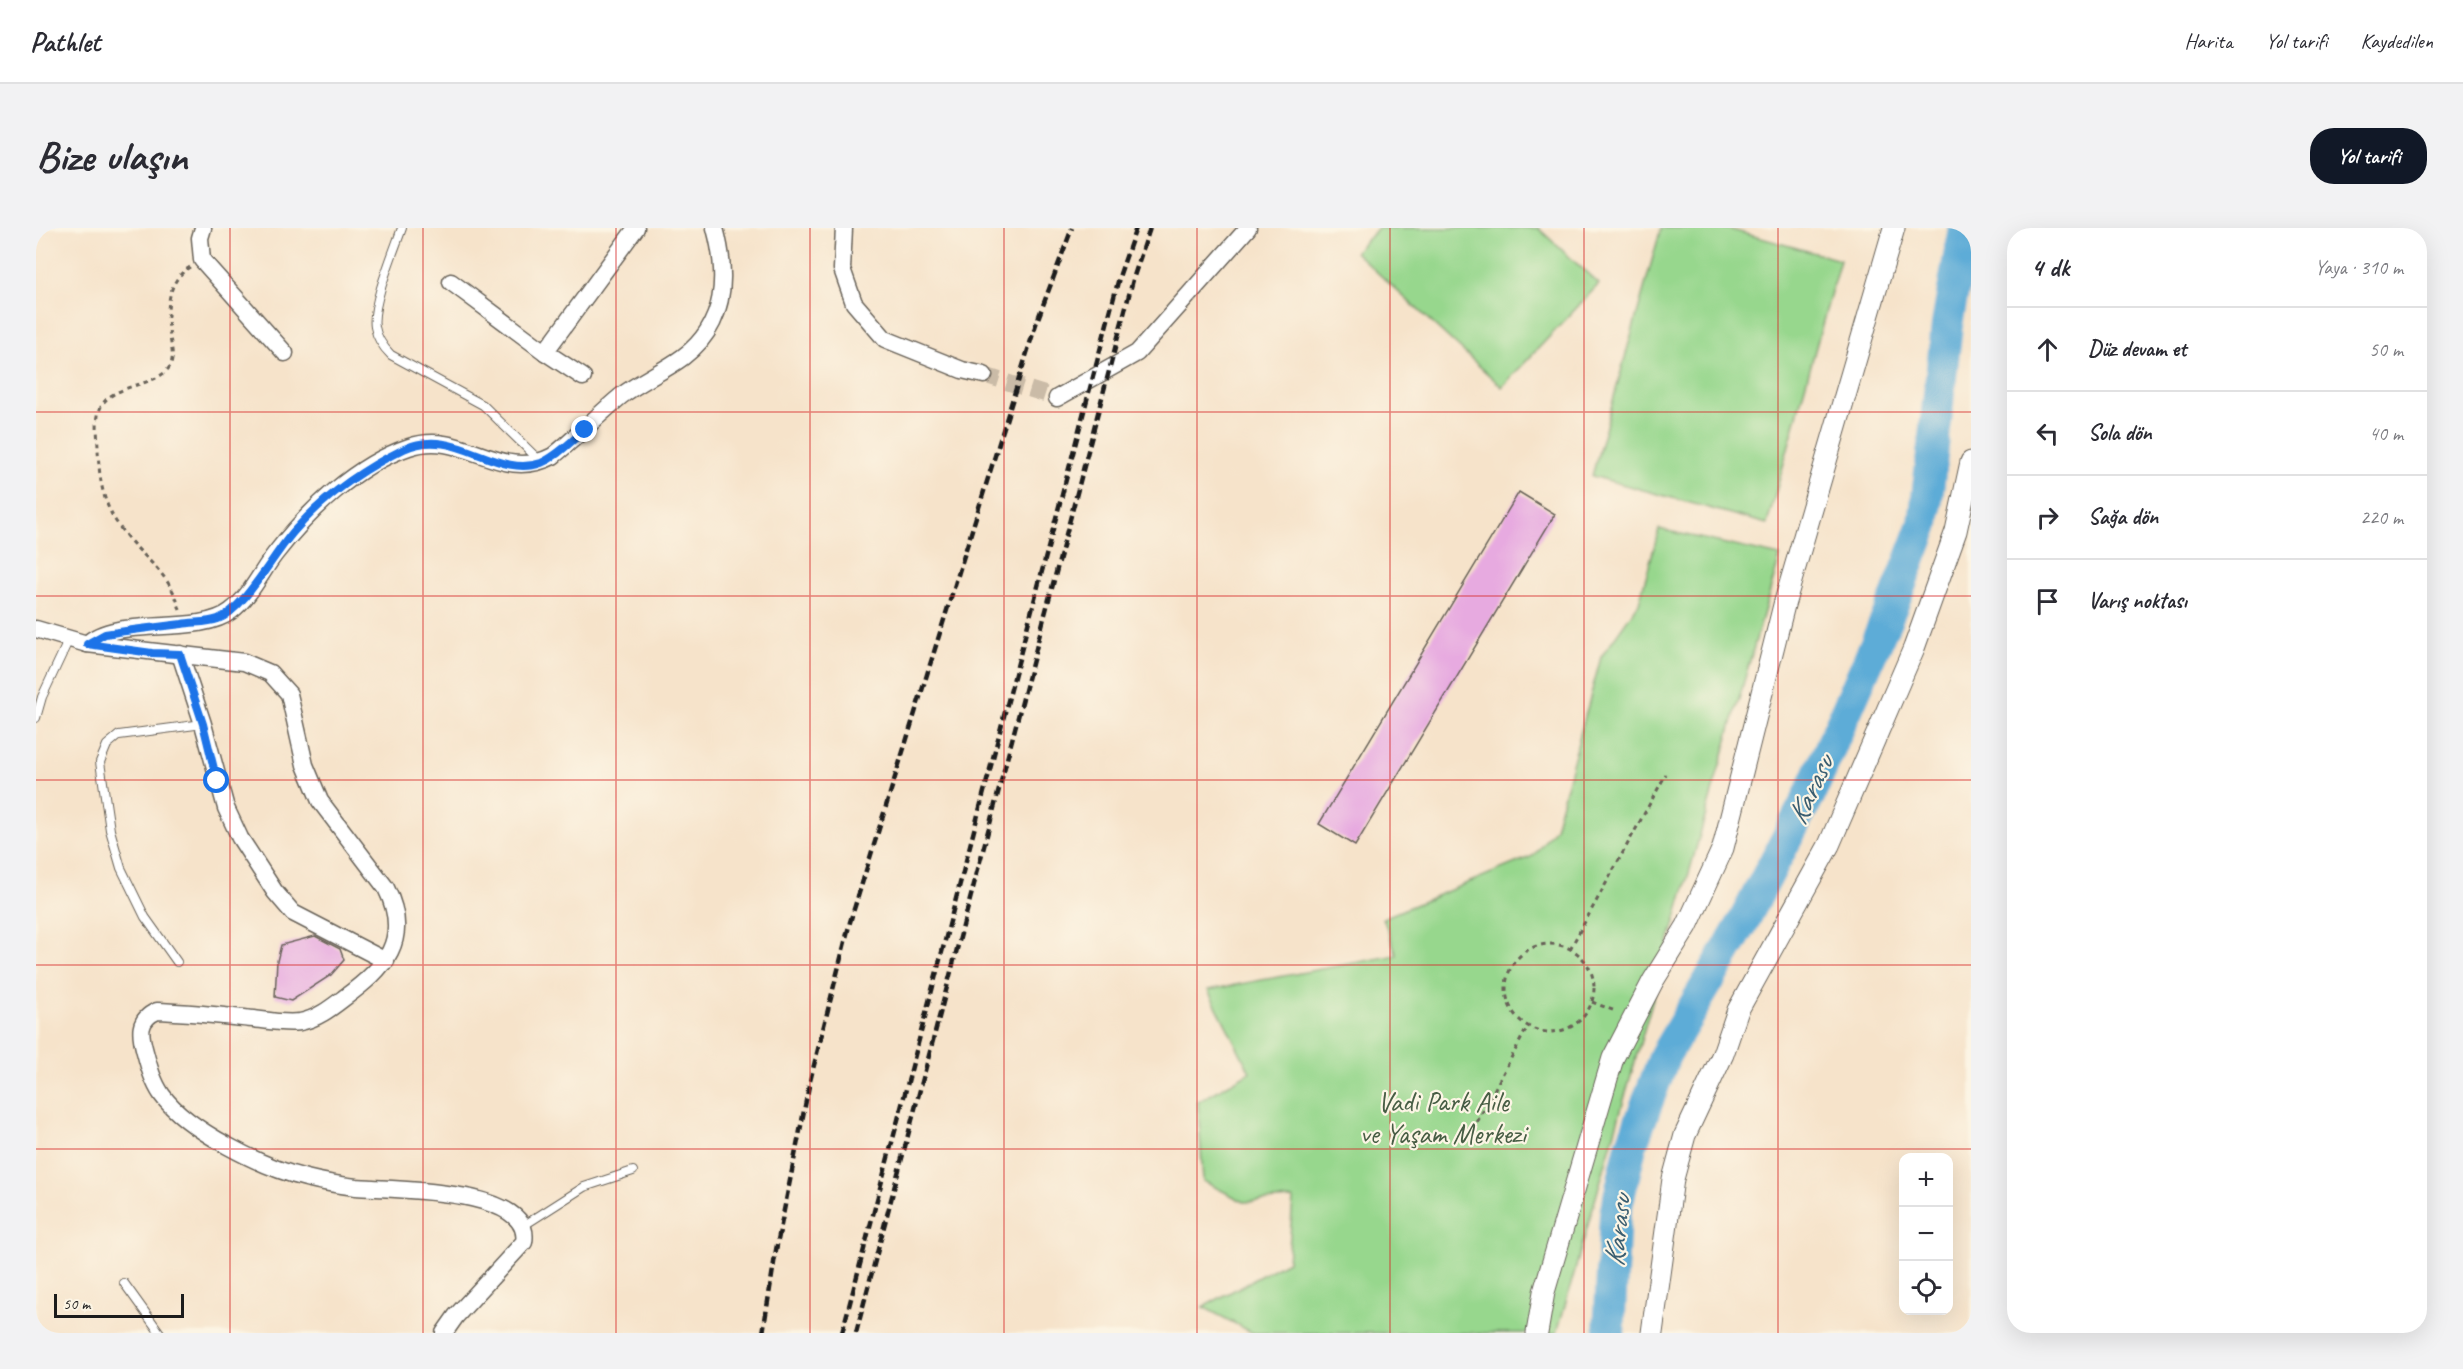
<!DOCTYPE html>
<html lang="tr">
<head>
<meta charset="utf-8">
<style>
  body { margin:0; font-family:Caveat,sans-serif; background:#f2f2f3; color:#2b2b33 }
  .controls { position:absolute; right:18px; bottom:18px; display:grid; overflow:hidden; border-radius:12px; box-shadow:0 6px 24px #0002 }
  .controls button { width:54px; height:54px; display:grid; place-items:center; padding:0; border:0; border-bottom:2px solid #e1e1e2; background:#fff; color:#2b2b33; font:30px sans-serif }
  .scale { position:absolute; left:18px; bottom:15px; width:130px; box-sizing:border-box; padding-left:6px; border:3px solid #1c1c1c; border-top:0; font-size:16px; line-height:21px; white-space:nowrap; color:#1c1c1c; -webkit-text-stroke:4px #fcf5e5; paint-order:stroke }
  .stop { position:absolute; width:18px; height:18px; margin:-14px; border:4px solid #1a73e8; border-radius:50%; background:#fff }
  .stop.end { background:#1a73e8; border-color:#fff; box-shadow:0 2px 6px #0008 }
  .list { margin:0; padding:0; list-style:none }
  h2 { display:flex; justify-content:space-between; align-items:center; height:78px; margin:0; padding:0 24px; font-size:26px }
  h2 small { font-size:20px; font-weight:400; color:#7c7c81 }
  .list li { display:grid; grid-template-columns:39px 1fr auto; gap:18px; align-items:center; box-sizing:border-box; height:84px; padding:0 24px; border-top:2px solid #e1e1e2 }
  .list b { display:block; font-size:22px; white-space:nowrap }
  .list em { font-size:20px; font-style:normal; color:#7c7c81 }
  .icon { flex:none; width:33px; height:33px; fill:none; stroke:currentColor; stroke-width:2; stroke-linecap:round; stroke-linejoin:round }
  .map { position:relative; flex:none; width:1935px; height:1105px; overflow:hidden; border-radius:24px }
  header { display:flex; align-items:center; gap:36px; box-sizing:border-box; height:84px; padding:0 30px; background:#fff; border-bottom:2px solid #e1e1e2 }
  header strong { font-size:28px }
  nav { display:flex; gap:33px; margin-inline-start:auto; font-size:21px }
  .intro { display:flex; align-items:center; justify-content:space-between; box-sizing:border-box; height:144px; padding:0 36px }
  h1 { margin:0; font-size:42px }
  .button { padding:15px 27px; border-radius:24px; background:#111827; color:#fff; font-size:21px; font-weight:700 }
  main { display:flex; gap:36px; padding:0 36px }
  aside { flex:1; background:#fff; border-radius:24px; box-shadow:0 6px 24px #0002 }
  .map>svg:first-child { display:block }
  .green { fill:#97d78d; stroke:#5a7a54; stroke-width:1.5 }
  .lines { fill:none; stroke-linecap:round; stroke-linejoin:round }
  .river { stroke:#5dacd7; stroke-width:32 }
  .building { fill:#e7aae0 }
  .minor-tunnel { stroke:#cabba7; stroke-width:16; stroke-dasharray:16 8; stroke-linecap:butt }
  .service-casing { stroke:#686259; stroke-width:10 }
  .minor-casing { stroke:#686259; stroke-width:19 }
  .tertiary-casing { stroke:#686259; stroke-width:23 }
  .path { stroke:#686259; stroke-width:3; stroke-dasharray:4.5 4.5; stroke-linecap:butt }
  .service { stroke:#fff; stroke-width:8 }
  .minor { stroke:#fff; stroke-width:16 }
  .tertiary { stroke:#fff; stroke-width:21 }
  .rail { stroke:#1c1c1c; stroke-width:4.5; stroke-dasharray:9 4.5; stroke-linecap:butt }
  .route { stroke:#1a73e8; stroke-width:8 }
  .grid { fill:none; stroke:#d62828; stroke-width:1.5; stroke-opacity:0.55 }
  .labels { text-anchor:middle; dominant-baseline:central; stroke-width:4.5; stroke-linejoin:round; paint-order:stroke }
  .park-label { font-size:28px; fill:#475d44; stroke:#fcf5e5 }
  .water-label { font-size:30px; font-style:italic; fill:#395d70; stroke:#fcf5e5 }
</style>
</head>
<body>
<header>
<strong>Pathlet</strong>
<nav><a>Harita</a><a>Yol tarifi</a><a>Kaydedilen</a></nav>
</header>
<div class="intro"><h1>Bize ulaşın</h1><a class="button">Yol tarifi</a></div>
<main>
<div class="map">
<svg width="1935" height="1105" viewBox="0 0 1935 1105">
  <rect width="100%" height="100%" fill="#fcf5e5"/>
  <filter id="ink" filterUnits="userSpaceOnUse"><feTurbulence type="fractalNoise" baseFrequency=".0167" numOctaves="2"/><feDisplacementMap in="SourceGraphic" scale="12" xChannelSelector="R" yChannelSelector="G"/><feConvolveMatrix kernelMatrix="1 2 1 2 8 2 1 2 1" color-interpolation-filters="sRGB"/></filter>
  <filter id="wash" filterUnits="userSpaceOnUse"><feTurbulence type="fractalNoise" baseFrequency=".008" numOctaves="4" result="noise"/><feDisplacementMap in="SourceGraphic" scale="24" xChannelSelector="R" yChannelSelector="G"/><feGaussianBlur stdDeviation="1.35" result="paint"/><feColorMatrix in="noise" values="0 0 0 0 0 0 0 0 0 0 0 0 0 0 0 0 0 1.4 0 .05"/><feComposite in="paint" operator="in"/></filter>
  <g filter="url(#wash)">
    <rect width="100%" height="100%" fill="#f6e3ca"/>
    <g class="green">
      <polygon points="1342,0 1502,0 1563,56 1466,159 1319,24"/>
      <polygon points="1625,0 1689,0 1804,32 1731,296 1556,248"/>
      <polygon points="1623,301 1744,328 1521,1105 1217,1105 1167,1079 1252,1033 1257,971 1208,974 1167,953 1162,874 1214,844 1172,762 1361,727 1347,690 1497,628 1519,600 1565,429 1603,375"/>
    </g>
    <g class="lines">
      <polyline class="river" points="1573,1105 1579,986 1595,918 1629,827 1705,698 1774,566 1860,369 1888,296 1911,97 1928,0"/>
    </g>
    <g id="blocks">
      <g class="building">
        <polygon points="1483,264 1519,286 1319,618 1283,596"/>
        <polygon points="279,708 304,721 308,732 295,747 255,773 239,769 241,733 245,717"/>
      </g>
    </g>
  </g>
  <g filter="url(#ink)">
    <use href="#blocks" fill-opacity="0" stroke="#686259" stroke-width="1.5"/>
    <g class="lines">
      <polyline class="minor-tunnel" points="948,147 1021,170"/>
      <defs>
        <g id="service">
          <path d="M 366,0 C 358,23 335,78 339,99 C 341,111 347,119 355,127 L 447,177 L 504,233"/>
          <polyline points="0,490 6,469 33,411"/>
          <polyline points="141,734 109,689 85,640 74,602 64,534 71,517 83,507 167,496"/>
          <polyline points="487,998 548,959 597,943"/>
          <polyline points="88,1055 124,1105"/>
        </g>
        <g id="minor">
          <polyline points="167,0 164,10 166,32 249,125"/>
          <polyline points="808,0 806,41 818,75 849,111 926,142 948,147"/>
          <polyline points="415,54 509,124 547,149"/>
          <polyline points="509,124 600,0"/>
          <polyline points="1021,170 1101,125 1212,0"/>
          <path d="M 0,401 L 51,416 L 208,434 L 234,445 L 253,466 L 269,537 L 284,573 L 350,660 C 376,712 349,740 308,770 C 295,780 281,791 264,794 C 249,796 233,793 218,791 C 186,788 154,784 121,783 C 101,792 104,806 109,824 C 113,839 117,854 126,867 C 151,902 228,940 270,950 C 286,954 303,957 320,959 C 352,962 498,959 488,1014 L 420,1088 L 408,1105"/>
          <path d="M 51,416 C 79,387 162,409 195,383 C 214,369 225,344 239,326 C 273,282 320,237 373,219 C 428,200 463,256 517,228 C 541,209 562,187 585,168 C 605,153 628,143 647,129 C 691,96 692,48 679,0"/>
          <polyline points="144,426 167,496 190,580 204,610 239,664 257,685 350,733"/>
        </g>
        <g id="tertiary">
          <polyline points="1501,1105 1508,1064 1577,830 1617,753 1651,698 1687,620 1748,377 1858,0"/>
          <polyline points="1616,1105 1637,951 1649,907 1687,826 1702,782 1793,617 1878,420 1920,303 1935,234"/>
        </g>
      </defs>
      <use href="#service" class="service-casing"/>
      <use href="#minor" class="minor-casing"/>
      <use href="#tertiary" class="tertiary-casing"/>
      <g class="path">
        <path d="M 144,382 C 133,340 102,329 81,295 C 66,273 63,248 62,221 C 62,209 59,192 64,181 C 74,154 125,160 135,136 C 138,127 135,117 134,109 C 130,84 130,53 154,39"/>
        <circle cx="1514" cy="760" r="44"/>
        <polyline points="1534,721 1630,546"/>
        <polyline points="1556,774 1579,783"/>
        <polyline points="1437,902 1492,798"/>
      </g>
      <use href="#service" class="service"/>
      <use href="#minor" class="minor"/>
      <use href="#tertiary" class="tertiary"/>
      <g class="rail">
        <polyline points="727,1105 740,1022 774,853 814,694 1000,96 1036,0"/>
        <polyline points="806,1105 1084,46 1100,0"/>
        <polyline points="820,1105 1098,48 1114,0"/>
      </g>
    </g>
  </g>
  <g class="lines" filter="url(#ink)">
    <path class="route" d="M 181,553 L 167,496 L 144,426 L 116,425 L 51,416 L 69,406 C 94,402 120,399 146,396 C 158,394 171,395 182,391 C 209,381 238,325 259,302 C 289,268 327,241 368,221 C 419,197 460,251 505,235 C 522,228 535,213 549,202"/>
  </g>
  <path class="grid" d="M 194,0 L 194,1105M 387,0 L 387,1105M 580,0 L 580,1105M 774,0 L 774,1105M 968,0 L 968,1105M 1161,0 L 1161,1105M 1354,0 L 1354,1105M 1548,0 L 1548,1105M 1742,0 L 1742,1105M 0,184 L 1935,184M 0,368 L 1935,368M 0,552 L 1935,552M 0,737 L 1935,737M 0,921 L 1935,921"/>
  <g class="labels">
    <g class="park-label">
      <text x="1407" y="873">Vadi Park Aile<tspan x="1407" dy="32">ve Yaşam Merkezi</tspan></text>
    </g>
    <g class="water-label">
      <text transform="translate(1774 562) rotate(-65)">Karasu</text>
      <text transform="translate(1581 1003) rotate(-84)">Karasu</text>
    </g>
  </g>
</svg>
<div class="controls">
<button>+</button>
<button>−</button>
<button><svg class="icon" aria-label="locate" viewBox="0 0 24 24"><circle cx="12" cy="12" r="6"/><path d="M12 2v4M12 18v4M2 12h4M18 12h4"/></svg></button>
</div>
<div class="scale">50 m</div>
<div class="stop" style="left:181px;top:553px"></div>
<div class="stop end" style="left:549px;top:202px"></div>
</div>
<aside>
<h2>4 dk<small>Yaya · 310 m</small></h2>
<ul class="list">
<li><svg class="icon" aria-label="ahead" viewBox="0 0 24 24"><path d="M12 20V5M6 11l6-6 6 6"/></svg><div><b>Düz devam et</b></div><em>50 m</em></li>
<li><svg class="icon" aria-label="left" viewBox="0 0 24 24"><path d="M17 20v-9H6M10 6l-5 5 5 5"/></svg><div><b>Sola dön</b></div><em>40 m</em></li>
<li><svg class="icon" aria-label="right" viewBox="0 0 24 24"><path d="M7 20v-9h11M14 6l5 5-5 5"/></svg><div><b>Sağa dön</b></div><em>220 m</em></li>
<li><svg class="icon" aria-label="arrive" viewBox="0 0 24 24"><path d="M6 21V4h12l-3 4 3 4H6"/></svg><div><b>Varış noktası</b></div></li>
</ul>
</aside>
</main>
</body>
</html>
